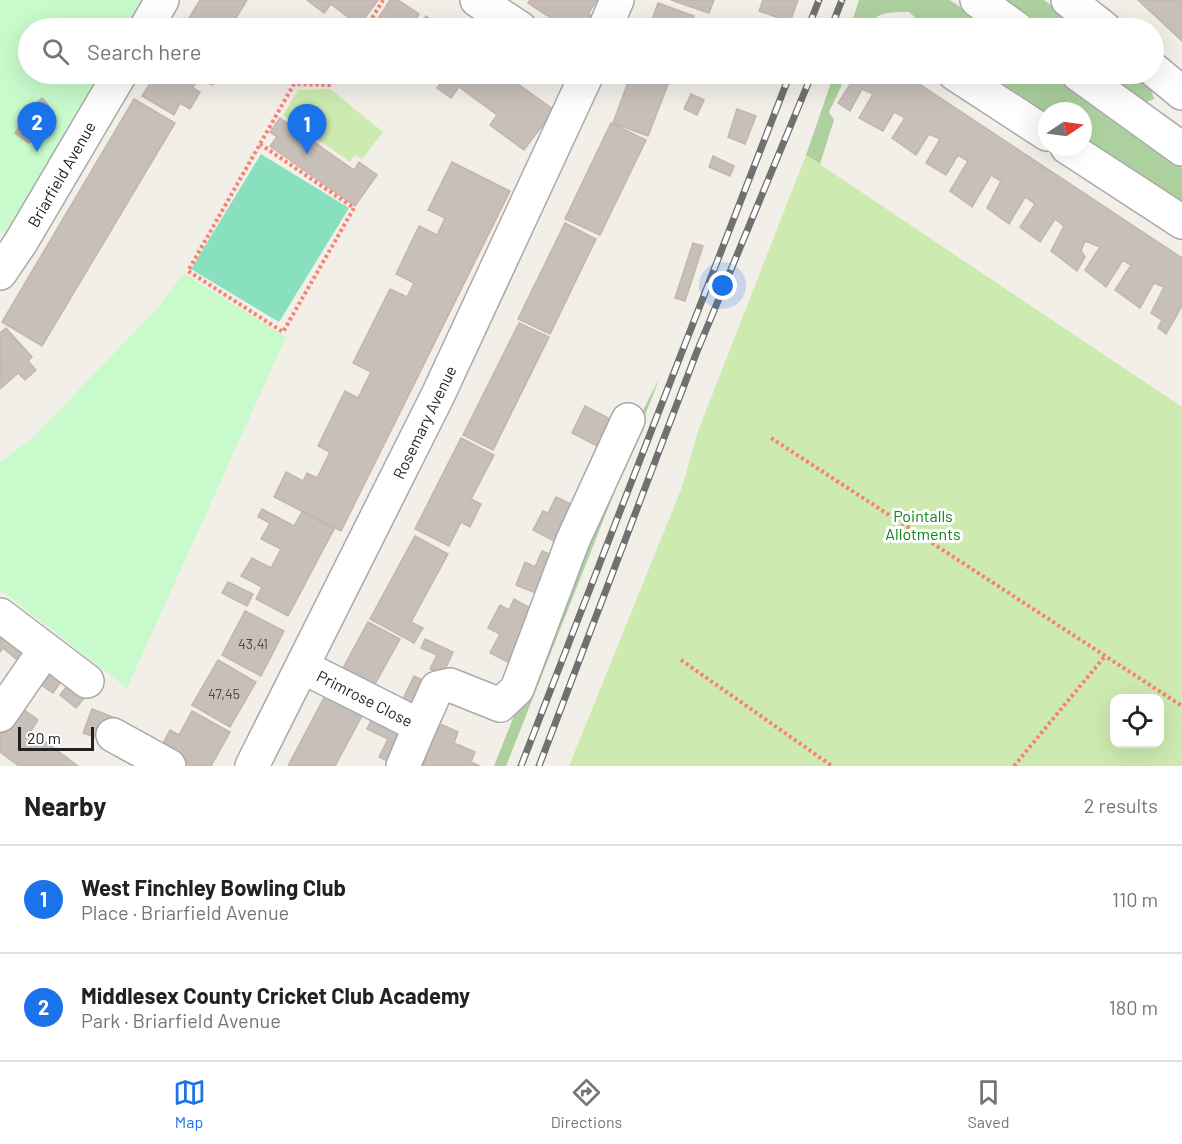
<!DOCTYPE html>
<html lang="en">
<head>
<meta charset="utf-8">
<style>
  body { margin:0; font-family:Barlow,sans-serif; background:#f2f2f2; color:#222 }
  .controls { position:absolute; right:18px; bottom:18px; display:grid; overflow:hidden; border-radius:12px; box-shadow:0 6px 24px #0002 }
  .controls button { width:54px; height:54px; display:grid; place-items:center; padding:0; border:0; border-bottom:2px solid #e0e0e0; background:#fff; color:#222; font:30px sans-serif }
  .compass { position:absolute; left:1038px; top:102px; width:54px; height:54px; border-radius:50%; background:#fff; box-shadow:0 6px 24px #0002; rotate:77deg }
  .scale { position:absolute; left:18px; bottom:15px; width:76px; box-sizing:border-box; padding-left:6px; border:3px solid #222; border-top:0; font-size:16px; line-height:21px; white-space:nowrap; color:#222; -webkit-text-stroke:4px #fff; paint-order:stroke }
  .you { position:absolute; left:723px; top:286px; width:21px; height:21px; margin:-15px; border:4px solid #fff; border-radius:50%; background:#1a73e8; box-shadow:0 0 0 9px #1a73e833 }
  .badge { display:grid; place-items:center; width:39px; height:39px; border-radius:50%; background:#1a73e8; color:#fff; font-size:20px; font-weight:700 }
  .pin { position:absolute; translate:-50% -50px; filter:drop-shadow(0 2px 3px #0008) }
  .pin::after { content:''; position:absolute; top:32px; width:21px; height:18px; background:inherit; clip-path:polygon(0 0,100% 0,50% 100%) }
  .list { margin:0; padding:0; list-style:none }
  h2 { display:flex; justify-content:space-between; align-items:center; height:78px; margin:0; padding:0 24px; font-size:26px }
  h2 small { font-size:20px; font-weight:400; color:#767676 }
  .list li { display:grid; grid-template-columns:39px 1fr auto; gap:18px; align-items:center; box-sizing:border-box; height:108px; padding:0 24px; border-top:2px solid #e0e0e0 }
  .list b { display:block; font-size:22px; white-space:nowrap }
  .list p { margin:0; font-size:20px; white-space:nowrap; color:#767676 }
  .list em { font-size:20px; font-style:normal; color:#767676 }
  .icon { flex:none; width:33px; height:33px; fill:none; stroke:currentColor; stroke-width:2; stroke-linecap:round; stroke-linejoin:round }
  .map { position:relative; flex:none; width:1182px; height:766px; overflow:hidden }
  .search { position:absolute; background:#fff; box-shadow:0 6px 24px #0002; left:18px; right:18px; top:18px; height:66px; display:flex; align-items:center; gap:15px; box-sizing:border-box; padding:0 21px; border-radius:33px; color:#767676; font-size:22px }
  .sheet { height:294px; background:#fff }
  nav { display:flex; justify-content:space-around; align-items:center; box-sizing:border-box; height:84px; border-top:2px solid #e0e0e0; background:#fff; font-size:16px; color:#767676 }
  nav a { display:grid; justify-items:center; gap:3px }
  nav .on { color:#1a73e8 }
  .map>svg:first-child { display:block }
  .grass { fill:#cdebb0; fill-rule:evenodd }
  .forest { fill:#add19e }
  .park { fill:#c8facc }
  .pitch { fill:#88e0be }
  .building { fill:#c7bfb8; stroke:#c4b6ab; stroke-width:1.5 }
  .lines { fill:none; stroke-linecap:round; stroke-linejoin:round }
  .minor-casing { stroke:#a9a9a9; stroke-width:36 }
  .path { stroke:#fa8072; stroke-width:4; stroke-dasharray:3 3; stroke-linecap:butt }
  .minor { stroke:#fff; stroke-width:33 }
  .rail-casing { stroke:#707070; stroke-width:7 }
  .rail { stroke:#fff; stroke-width:4.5; stroke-dasharray:14; stroke-linecap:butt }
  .labels { text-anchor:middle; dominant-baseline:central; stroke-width:6; stroke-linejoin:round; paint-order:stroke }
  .number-label { font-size:14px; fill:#4b4948 }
  .street-label { font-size:16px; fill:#222; stroke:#fff }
  .park-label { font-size:16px; fill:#0c8416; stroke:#fff }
</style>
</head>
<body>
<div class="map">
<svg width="1182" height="766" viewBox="0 0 1182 766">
  <rect width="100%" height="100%" fill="#f2efe9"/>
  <g class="grass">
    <polygon points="330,89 383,132 362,159 355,155 350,162 283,115 298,90"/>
    <path d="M 806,155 L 1182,407 L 1182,766 L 569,766 L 682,487 L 698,431 ZM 1114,698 L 1160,698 L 1160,744 L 1114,744 Z"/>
  </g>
  <g class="forest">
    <path d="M 859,0 L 950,0 L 990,28 L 927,28 L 909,12 C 893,12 875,11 867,28 L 850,28 Z"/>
    <polygon points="997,0 1044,0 1082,28 1037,28"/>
    <polygon points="834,74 847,74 829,112 834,120 820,164 806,155"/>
    <polygon points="989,74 1052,74 1182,168 1182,203 1083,137 1083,111 1047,113"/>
    <polygon points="1102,74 1133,74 1151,89 1154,99 1144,103"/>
    <polygon points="660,377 506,766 494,766 610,475"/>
  </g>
  <g class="park">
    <polygon points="0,0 163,0 146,28 28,28 28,74 120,74 20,244 0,231"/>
    <polygon points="184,273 286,337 127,688 0,590 0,462 34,437 159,306"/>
  </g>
  <polygon class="pitch" points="261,154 349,208 279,322 191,269"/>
  <g class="building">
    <polygon points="200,0 247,0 230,28 183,28"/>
    <polygon points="307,0 378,0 359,26 331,4 324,13"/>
    <polygon points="390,0 398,0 419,14 410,28 372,28"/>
    <polygon points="530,0 597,0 588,14 595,18 589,27 578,20 573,28 566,28 528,3"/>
    <polygon points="671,0 714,0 709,13"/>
    <polygon points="763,0 798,0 790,22 759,11"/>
    <polygon points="1138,0 1182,0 1182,41"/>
    <polygon points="658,3 694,16 689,28 649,28"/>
    <polygon points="426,16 443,28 417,28"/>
    <polygon points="156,74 219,74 212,85 199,77 193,88 200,92 190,109 180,103 174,115 142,96"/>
    <polygon points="435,74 504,74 554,110 524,150 490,125 497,115 459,87 451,98 437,88 443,80"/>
    <polygon points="631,74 672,74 648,136 613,123"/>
    <polygon points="857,74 904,74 1182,258 1182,306 1166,334 1158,328 1162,320 1151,313 1164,287 1154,283 1140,308 1115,290 1131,265 1123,260 1106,287 1085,270 1100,247 1085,241 1081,251 1085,257 1077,271 1051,251 1064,226 1055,219 1040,242 1020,227 1035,204 1025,197 1009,224 987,208 1001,181 991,175 972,207 950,191 968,161 958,155 946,175 926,163 940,139 929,134 916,155 892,138 905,118 894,112 883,131 859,118 873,94 862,89 850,111 838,103"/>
    <polygon points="691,94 704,100 697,115 684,109"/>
    <polygon points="42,98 48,105 35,116 29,110"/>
    <polygon points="134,99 175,123 42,346 2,322"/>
    <polygon points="737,109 756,116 745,144 728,137"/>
    <polygon points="280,118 354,170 359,162 377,175 355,206 270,146 277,137 270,132"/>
    <polygon points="23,121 38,131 29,143 15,133"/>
    <polygon points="611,123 646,140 600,235 565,219"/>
    <polygon points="713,156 734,166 730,176 709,167"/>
    <polygon points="452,162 510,191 341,531 274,497 286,472 303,481 307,473 317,478 330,452 318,446 345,391 358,398 371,372 353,363 390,289 407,297 414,283 396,274 419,226 437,235 445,218 428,210"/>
    <polygon points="565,223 596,239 550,334 518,319"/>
    <polygon points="693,243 703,246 685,301 675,298"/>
    <polygon points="519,323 549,337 493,450 463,435"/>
    <polygon points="6,328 32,357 28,361 36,370 25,380 18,373 1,388 0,333"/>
    <polygon points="585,406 612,420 599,447 572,433"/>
    <polygon points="461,438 494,455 471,499 481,504 470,527 461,522 449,546 415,529"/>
    <polygon points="556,497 575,506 556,542 533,530 543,511 548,513"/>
    <polygon points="262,509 294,526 302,512 334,529 288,616 256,599 262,587 241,576 252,558 271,568 281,549 261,539 270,523 258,517"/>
    <polygon points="415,536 448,554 411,622 423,628 414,643 370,619"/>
    <polygon points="542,551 557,557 536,593 516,585 525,562 535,567"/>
    <polygon points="228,582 253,594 247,606 222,593"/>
    <polygon points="514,599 534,610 508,662 490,653 500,634 488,628 500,605 509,610"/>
    <polygon points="245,611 284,631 261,676 222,655"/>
    <polygon points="368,622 400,639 374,686 343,668"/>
    <polygon points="0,628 30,653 22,664 3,648 0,652"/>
    <polygon points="425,639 453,652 443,674 430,669 437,655 421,648"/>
    <polygon points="47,659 67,673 53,693 33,679"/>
    <polygon points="218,660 256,682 230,727 192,705"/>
    <polygon points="414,676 428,683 415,708 402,701"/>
    <polygon points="72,680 88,693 76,708 60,695"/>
    <polygon points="327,692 364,712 335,766 288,766"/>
    <polygon points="19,706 38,720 31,731 78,766 19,766 0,752 0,732"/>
    <polygon points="92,709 115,718 106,741 83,733"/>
    <polygon points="192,711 230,732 211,766 191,766 160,749 170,730 179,735"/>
    <polygon points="375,713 402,735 389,762 379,757 388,739 367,729"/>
    <polygon points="440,724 458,732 454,743 475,752 471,762 480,766 422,766"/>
  </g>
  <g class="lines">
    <defs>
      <g id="minor">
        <polyline points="477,0 520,28"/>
        <polyline points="977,0 1016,28"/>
        <polyline points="1068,0 1104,28"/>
        <polyline points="146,28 162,0"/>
        <polyline points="605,28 617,0"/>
        <polyline points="1154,70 1182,93"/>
        <polyline points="955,74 1047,134"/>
        <polyline points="1078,74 1182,149"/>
        <polyline points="1067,147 1182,222"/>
        <polyline points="0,273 21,242 120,74"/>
        <polyline points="0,615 87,681"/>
        <polyline points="303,667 420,726 403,766"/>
        <polyline points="0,715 45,650"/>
        <polyline points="420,726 437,688 450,685 500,705 517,689 573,540 628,420"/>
        <polyline points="113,735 169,766"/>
        <polyline points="252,766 438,395 587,74"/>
      </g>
    </defs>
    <use href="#minor" class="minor-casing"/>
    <g class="path">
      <polyline points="366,28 383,0"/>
      <polyline points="260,144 354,208 283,332 188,271 294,84 331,85 338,74"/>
      <polyline points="771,438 1182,706"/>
      <polyline points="681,660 832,766"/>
      <polyline points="1014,766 1105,656"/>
    </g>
    <use href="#minor" class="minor"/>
    <defs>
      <g id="rail">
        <polyline points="808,28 819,0"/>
        <polyline points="831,28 842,0"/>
        <polyline points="521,766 790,74"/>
        <polyline points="539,766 696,354 812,74"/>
      </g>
    </defs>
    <use href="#rail" class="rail-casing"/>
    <use href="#rail" class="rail"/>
  </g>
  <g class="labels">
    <g class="number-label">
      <text x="253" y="643">43,41</text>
      <text x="224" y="693">47,45</text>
    </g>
    <g class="street-label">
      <text transform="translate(61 174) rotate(-60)">Briarfield Avenue</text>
      <text transform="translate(424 422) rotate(-64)">Rosemary Avenue</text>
      <text transform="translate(365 698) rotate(27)">Primrose Close</text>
    </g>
    <g class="park-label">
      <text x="923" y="515">Pointalls<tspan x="923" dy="18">Allotments</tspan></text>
    </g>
  </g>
</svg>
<div class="controls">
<button><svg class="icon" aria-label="locate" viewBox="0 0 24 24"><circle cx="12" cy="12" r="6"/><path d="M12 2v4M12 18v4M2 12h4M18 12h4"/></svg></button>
</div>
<svg class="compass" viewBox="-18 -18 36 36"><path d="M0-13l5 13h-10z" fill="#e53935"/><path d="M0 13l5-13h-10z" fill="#767676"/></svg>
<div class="scale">20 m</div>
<div class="you"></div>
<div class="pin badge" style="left:307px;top:154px">1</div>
<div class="pin badge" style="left:37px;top:152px">2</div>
<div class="search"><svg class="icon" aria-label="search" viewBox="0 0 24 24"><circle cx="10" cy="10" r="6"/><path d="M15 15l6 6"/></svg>Search here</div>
</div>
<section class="sheet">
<h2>Nearby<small>2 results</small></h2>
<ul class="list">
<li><span class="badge">1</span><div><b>West Finchley Bowling Club</b><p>Place · Briarfield Avenue</p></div><em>110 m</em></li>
<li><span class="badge">2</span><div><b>Middlesex County Cricket Club Academy</b><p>Park · Briarfield Avenue</p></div><em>180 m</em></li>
</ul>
</section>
<nav>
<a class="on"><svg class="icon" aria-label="map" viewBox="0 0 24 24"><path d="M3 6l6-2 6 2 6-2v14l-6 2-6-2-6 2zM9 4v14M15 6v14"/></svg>Map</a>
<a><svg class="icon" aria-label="directions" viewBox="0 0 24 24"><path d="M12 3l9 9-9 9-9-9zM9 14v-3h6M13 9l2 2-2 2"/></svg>Directions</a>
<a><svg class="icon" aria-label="saved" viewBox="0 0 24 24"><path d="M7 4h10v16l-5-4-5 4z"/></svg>Saved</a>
</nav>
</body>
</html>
